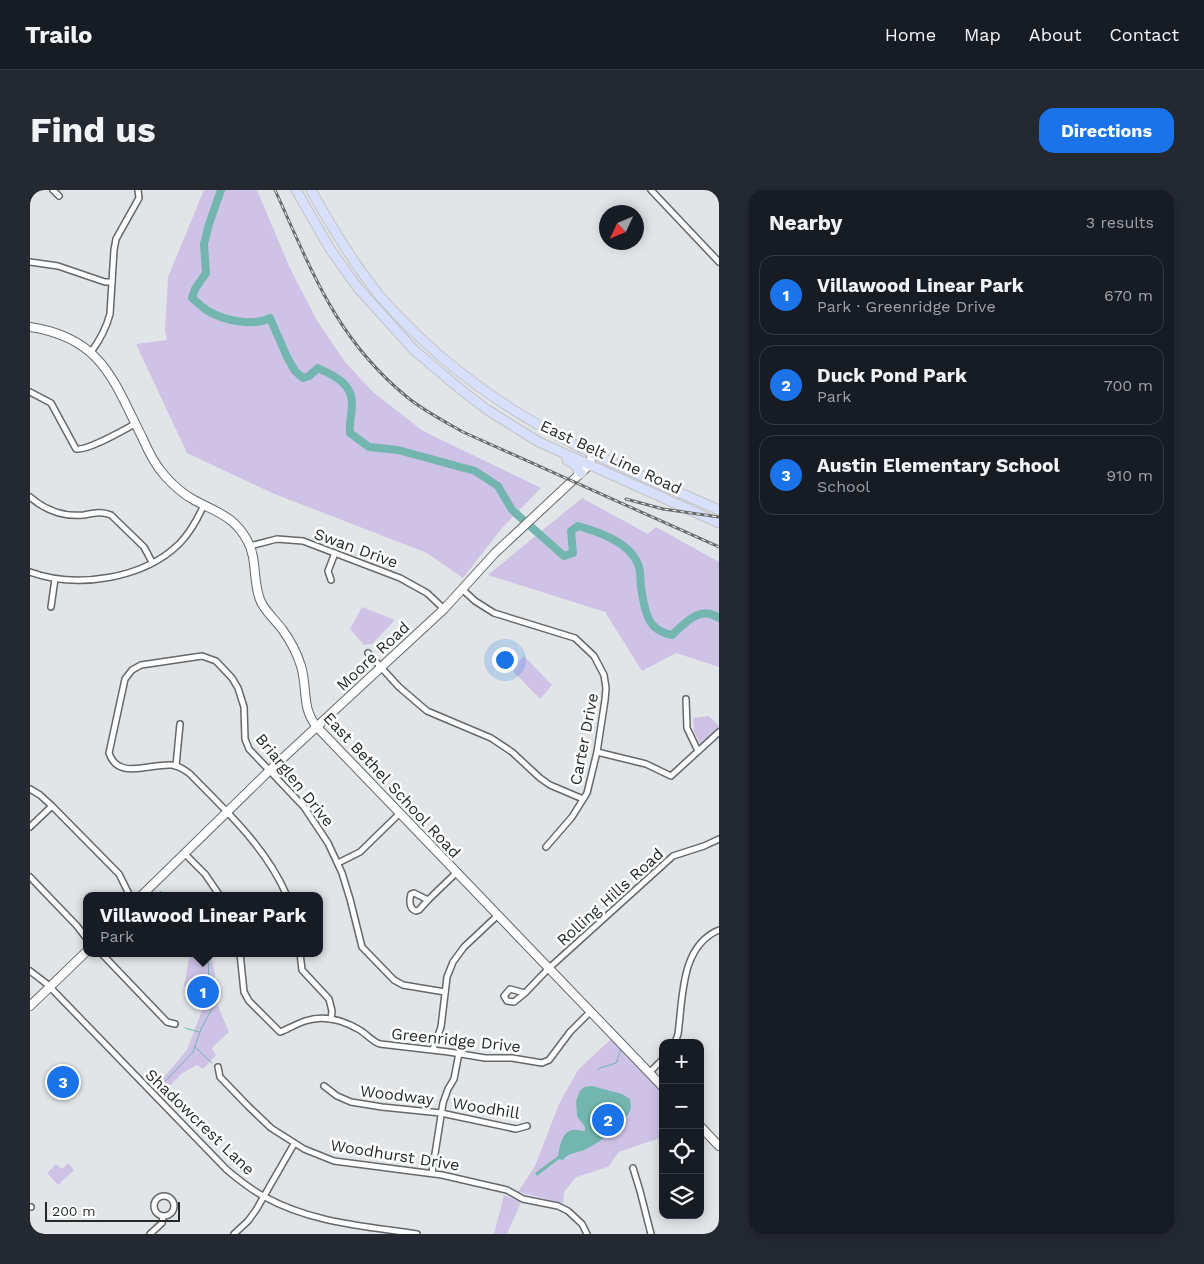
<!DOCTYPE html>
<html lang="en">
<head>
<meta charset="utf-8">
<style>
  body { margin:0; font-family:"Work Sans",sans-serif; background:#242831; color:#f1f3f6 }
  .controls { position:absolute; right:15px; bottom:15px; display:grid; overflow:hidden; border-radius:10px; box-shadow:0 2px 12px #0003 }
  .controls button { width:45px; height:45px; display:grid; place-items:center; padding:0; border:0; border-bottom:1px solid #363941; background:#171b24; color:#f1f3f6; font:25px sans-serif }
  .compass { position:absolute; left:569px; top:15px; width:45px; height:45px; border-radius:50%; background:#171b24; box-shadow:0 2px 12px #0003; rotate:226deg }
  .scale { position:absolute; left:15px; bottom:12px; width:135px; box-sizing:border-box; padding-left:5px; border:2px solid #272829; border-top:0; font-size:14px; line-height:18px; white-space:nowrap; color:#272829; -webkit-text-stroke:4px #fff; paint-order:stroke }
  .you { position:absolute; left:474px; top:469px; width:18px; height:18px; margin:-12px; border:4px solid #fff; border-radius:50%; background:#1a73e8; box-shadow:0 0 0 8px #1a73e833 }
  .badge { display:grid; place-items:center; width:32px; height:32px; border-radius:50%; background:#1a73e8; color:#fff; font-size:16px; font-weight:700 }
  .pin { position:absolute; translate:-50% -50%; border:2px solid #fff; box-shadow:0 1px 5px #0006 }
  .popup { position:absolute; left:53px; top:702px; width:240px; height:65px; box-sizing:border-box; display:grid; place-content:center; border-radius:10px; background:#171b24; filter:drop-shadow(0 1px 4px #0005); font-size:16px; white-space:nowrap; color:#9ea1a6 }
  .popup b { font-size:19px; color:#f1f3f6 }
  .popup::after { content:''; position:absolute; left:50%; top:100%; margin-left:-10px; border:10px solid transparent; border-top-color:#171b24 }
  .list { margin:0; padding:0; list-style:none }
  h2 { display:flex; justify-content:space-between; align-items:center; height:65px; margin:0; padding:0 20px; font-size:21px }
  h2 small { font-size:16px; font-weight:400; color:#9ea1a6 }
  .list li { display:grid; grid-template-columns:32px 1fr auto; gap:15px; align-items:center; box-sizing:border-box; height:80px; margin:0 10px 10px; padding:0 10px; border:1px solid #363941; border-radius:15px }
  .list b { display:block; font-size:19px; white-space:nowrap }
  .list p { margin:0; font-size:16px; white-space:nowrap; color:#9ea1a6 }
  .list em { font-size:16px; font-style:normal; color:#9ea1a6 }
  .icon { flex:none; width:28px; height:28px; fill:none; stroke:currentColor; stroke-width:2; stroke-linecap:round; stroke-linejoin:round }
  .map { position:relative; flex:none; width:689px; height:1044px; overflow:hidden; border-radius:15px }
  header { display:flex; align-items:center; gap:30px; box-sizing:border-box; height:70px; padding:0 25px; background:#171b24; border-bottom:1px solid #363941 }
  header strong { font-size:24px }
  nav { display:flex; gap:28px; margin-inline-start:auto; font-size:18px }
  .intro { display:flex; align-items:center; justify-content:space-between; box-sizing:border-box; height:120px; padding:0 30px }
  h1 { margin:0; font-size:35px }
  .button { padding:12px 22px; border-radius:15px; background:#1a73e8; color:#fff; font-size:18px; font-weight:700 }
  main { display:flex; gap:30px; padding:0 30px }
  aside { flex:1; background:#171b24; border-radius:15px; box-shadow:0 2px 12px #0003 }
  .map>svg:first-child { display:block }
  .green { fill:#cec3e6 }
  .water { fill:#73b6b0 }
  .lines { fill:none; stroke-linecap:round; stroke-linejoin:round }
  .stream { stroke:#73b6b0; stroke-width:1 }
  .river { stroke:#73b6b0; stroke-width:8 }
  .street-casing { stroke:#65686a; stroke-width:8 }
  .secondary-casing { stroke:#65686a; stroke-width:10 }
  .primary-casing { stroke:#c3c3c3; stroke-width:11 }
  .street { stroke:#fff; stroke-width:5 }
  .secondary { stroke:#fff; stroke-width:8 }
  .primary { stroke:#d7dffb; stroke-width:9 }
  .rail-casing { stroke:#686a6c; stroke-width:3 }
  .rail { stroke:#fff; stroke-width:1; stroke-dasharray:4; stroke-linecap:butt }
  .labels { text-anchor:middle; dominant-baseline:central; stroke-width:5; stroke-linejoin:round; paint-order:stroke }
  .street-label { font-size:16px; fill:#272829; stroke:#fff }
</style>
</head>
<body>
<header>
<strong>Trailo</strong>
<nav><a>Home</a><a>Map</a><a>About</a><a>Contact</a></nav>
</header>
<div class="intro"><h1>Find us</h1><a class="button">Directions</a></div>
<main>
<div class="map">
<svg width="689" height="1044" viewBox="0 0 689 1044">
  <rect width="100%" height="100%" fill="#e2e5e8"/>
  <g class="green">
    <polygon points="174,0 227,0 259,76 286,129 315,172 343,202 393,241 511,298 472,338 433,388 397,363 242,303 157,263 106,154 137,150 135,140 138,87"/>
    <polygon points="552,308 618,344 626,337 689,372 689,477 646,463 612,481 575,422 458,385"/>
    <polygon points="332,417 365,430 342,454 334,455 320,439"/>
    <polygon points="494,466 522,495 510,509 481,479"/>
    <polygon points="679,526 689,536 689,542 672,557 664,542 663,528"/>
    <polygon points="160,763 180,763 185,784 184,807 199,842 182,858 186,865 173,879 167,875 151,884 125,912 116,902 134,887 157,860 174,815 173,809 154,796"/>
    <polygon points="581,849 633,904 633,947 589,962 578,977 546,987 534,1002 533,1013 488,1002 505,976 529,914 548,880"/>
    <polygon points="38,973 44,980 28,995 17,983 26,974 32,979"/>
    <polygon points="474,1005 491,1012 477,1044 464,1044"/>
  </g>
  <path class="water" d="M 562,896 L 592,904 L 600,909 C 600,911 601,915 601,917 C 598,933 568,954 554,960 C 547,963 537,963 533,970 L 529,969 L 507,986 L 505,983 L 528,966 C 530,957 531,943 542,940 C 546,939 550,941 555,941 L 555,937 L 547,926 L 546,911 L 550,901 L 554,897 Z"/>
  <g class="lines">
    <g class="stream">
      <polyline points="130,701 136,706"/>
      <polyline points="155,838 169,842"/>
      <polyline points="165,857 182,873"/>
      <path d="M 568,880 L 570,878 L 586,873 C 589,868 588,862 592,858"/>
      <polyline points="129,898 163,862 171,839 183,817 184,812 179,798 178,763"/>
    </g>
    <path class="river" d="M 191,0 L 179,34 L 174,54 L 176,83 L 165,99 L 162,108 C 167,112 172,117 178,121 C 193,130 223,137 240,128 L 257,167 L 265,181 L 273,188 L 279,186 L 288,178 C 305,186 323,194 322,215 C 322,224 319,232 320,243 L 339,257 L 368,260 L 445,281 L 468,296 L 482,320 L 534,366 L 543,363 L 541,341 L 548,336 C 569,342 599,352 608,374 C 611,381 610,390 611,397 C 612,406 616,428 622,434 C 626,440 636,444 642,445 C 656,432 670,415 689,428"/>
    <defs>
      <g id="street">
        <polyline points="23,0 29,6"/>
        <polyline points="621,0 689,72"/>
        <polyline points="0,72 28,76 75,92 82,92"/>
        <path d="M 61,162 C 70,150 76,139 80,124 L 84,60 L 86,49 L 109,8 L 108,0"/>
        <path d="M 0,202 L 21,213 L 46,259 C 58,261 93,240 105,234"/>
        <path d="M 0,307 C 15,320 34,327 54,325 C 64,323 71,321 81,325 L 114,357 L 122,372"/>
        <polyline points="220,356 247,349 273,351 370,388 397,403 414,419"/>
        <path d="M 0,382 C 47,399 113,389 149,354 C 160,343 168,328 174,315"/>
        <polyline points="301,390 298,381 305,363"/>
        <polyline points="432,399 445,411 464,423 545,448 564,466 574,485 576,498 575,510 567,562 557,603 542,627 516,657"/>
        <polyline points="21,417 25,389"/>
        <polyline points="338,463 369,497 397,521 461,548 482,562 510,588 520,595 553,609"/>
        <polyline points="656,509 657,538 668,561"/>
        <polyline points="567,562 616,574 641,586 689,542"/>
        <polyline points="146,576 150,534"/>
        <polyline points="0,599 10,605 22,616 89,684 100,706"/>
        <polyline points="0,637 22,616"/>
        <polyline points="154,663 175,684 190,706"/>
        <polyline points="308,673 330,662 369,624"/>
        <polyline points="0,687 47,736 57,749"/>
        <path d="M 384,703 L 398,710 L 389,720 L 386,721 C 379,719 379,710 381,704 Z"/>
        <path d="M 257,706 C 236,657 196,621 160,584 C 155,580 149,576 142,575 C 121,573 88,591 79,563 L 95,489 L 102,480 L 111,475 L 172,466 L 186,471 L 202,488 L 208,498 L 214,517 L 215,549 L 219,559 L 274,617 L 298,653 L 312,683 L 320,709 L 332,757 L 364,790 L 373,795 L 415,802"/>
        <polyline points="398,710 426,683"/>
        <polyline points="71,763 137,832 145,834"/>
        <path d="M 210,763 L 214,802 L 219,811 L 250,842 C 258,839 266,834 275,831 C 293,825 312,830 328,839 C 336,843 341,851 350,854 L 419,862 L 455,868 L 482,868 L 512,873 L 519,870 L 540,842 L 560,822"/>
        <polyline points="270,763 272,780 299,809 302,821 301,829"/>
        <path d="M 0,781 L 17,794 L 197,980 C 209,990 221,1000 235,1007 C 282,1033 335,1036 387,1044"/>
        <polyline points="495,803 480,799 474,806 477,811 484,812 495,803 518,779 643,666 674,656 689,649"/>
        <path d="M 645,853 L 648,844 C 653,809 650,756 689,740"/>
        <polyline points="403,859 411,837 417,787 423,772 434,757 467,726"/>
        <polyline points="188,877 190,887 218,916 241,938 274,959 304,971 412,985 477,1000 493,1009 528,1016 538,1021 552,1034 557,1044"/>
        <polyline points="619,883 633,869"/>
        <polyline points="294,896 307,906 321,912 352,917 411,923 486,939 497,936"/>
        <polyline points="603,978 610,1001 621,1044"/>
        <polyline points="402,983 413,913 418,899 424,889 429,863"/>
        <circle cx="134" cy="1016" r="10"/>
        <polyline points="0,1017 1,1017"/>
        <polyline points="120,1044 132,1033 133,1027"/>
        <polyline points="204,1044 218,1031 226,1020 264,954"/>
      </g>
      <g id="secondary">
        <path d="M 0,137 C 72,148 83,190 112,247 C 118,261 125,275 135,286 C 143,295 153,304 164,310 C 186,322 204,326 217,350 C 228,369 222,393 231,412 C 236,422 245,430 252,439 C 260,450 267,463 271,476 C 278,499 271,518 287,537 L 633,897"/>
        <polyline points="111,706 240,580 414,419 465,363 555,279 559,275 563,263"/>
        <polyline points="0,816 57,761"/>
        <polyline points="670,936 689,956"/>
      </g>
      <g id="primary">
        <polyline points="266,0 300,59 328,98 384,160 429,198 456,219 509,252 689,333"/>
        <path d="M 281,0 C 301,36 323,73 349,105 C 400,164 465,213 534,249 C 584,275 637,297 689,320"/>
        <polyline points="537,270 544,274 551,283"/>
      </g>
    </defs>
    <use href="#street" class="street-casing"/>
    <use href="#secondary" class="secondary-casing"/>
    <use href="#primary" class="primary-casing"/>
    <use href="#street" class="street"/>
    <use href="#secondary" class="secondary"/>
    <use href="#primary" class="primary"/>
    <defs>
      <g id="rail">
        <path d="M 245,0 C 282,81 306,149 377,207 C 394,221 414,231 433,242 L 689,357"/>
        <polyline points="596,309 633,319 689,327"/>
      </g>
    </defs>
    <use href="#rail" class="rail-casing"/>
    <use href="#rail" class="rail"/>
  </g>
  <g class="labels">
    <g class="street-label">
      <text transform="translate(581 267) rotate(25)">East Belt Line Road</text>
      <text transform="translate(326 358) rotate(20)">Swan Drive</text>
      <text transform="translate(343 466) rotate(-43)">Moore Road</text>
      <text transform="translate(554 549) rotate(-79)">Carter Drive</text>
      <text transform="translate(265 590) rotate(51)">Briarglen Drive</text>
      <text transform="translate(362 595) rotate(47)">East Bethel School Road</text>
      <text transform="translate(580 707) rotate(-42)">Rolling Hills Road</text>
      <text transform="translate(426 850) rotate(6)">Greenridge Drive</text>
      <text transform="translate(367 905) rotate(7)">Woodway</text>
      <text transform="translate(456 918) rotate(9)">Woodhill</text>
      <text transform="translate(170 932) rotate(44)">Shadowcrest Lane</text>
      <text transform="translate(365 965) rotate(9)">Woodhurst Drive</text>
    </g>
  </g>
</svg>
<div class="controls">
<button>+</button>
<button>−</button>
<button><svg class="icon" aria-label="locate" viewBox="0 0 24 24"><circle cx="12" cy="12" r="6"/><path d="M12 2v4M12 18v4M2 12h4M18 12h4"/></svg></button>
<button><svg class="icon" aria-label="layers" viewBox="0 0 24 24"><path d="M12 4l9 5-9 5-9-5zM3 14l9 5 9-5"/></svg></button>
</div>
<svg class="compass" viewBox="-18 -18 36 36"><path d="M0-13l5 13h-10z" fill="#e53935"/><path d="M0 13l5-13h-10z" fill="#9ea1a6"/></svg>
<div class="scale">200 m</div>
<div class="you"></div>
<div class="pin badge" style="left:173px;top:802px">1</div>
<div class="popup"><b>Villawood Linear Park</b>Park</div>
<div class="pin badge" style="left:578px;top:930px">2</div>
<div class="pin badge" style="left:33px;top:892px">3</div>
</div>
<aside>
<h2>Nearby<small>3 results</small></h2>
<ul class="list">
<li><span class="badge">1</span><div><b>Villawood Linear Park</b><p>Park · Greenridge Drive</p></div><em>670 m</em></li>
<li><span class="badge">2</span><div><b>Duck Pond Park</b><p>Park</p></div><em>700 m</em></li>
<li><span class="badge">3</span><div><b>Austin Elementary School</b><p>School</p></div><em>910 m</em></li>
</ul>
</aside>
</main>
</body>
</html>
